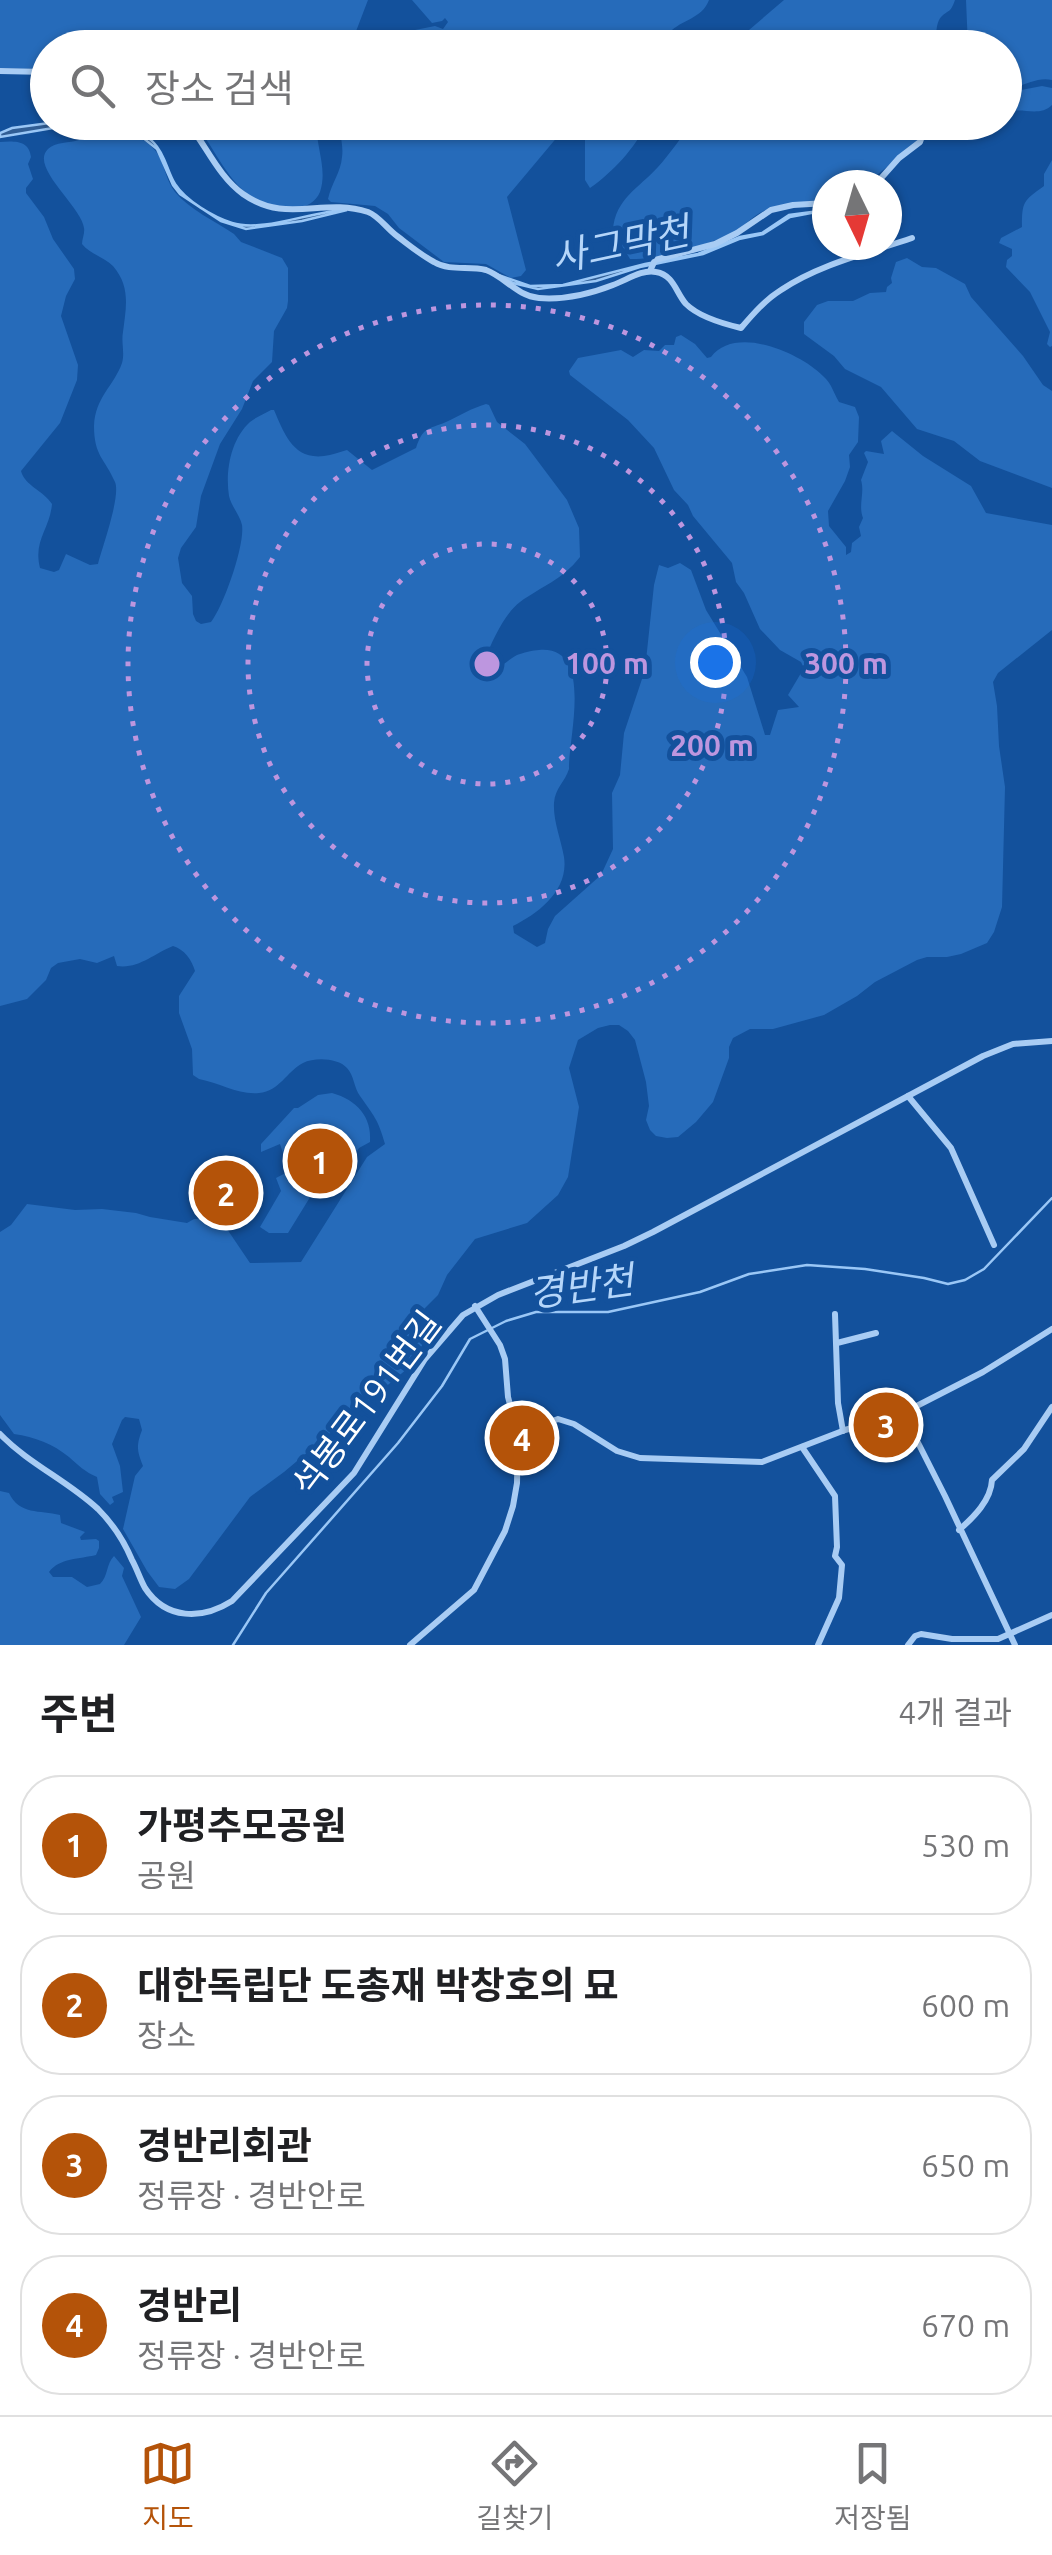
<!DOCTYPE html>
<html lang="ko">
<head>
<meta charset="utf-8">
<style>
  body { margin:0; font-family:Ubuntu,"Noto Sans KR",sans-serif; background:#f6f6f6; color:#202124 }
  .compass { position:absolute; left:812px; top:170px; width:90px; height:90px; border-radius:50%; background:#fff; box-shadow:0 2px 8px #0004; rotate:175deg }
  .you { position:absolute; left:715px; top:662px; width:35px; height:35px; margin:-25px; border:8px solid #fff; border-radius:50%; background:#1a73e8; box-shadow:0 0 0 15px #1a73e833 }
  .badge { display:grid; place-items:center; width:65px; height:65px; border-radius:50%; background:#b45309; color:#fff; font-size:32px; font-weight:700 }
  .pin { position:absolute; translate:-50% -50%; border:5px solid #fff; box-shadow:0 2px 10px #0006 }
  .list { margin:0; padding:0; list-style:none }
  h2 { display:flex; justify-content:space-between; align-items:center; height:130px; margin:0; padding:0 40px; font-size:42px }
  h2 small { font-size:32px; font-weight:400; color:#757577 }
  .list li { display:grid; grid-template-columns:65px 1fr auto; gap:30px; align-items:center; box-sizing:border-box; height:140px; margin:0 20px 20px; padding:0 20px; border:2px solid #e0e0e0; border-radius:40px }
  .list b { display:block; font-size:38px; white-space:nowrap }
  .list p { margin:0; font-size:32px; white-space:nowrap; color:#757577 }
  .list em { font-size:32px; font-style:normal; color:#757577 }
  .icon { flex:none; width:55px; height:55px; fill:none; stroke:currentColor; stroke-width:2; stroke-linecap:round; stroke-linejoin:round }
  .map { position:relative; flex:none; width:1052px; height:1645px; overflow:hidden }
  .search { position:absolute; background:#fff; box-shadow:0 2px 8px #0004; left:30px; right:30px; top:30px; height:110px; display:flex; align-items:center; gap:25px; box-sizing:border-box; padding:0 35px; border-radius:55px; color:#757577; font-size:38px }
  .sheet { height:770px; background:#fff }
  nav { display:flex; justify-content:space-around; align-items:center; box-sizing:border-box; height:140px; border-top:2px solid #e0e0e0; background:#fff; font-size:28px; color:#757577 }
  nav a { display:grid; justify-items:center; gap:5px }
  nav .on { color:#b45309 }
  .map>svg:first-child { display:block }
  .green { fill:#266bba }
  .water { fill:#315e95; stroke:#9ac7f6; stroke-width:2.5 }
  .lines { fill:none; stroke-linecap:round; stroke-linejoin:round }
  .stream { stroke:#9ac7f6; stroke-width:2.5 }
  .street { stroke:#a8ccf4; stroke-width:6 }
  .ring { fill:none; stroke:#bd96df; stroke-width:5; stroke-dasharray:5 10 }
  .labels { text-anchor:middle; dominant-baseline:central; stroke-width:10; stroke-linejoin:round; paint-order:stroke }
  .street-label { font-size:35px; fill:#fff; stroke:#13519c }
  .water-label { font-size:38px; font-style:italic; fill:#b5d6fa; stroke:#13519c }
  .centre { fill:#bd96df; stroke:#13519c; stroke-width:5 }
  .ring-label { font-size:30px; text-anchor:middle; font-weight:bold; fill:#bd96df; stroke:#13519c; stroke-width:10; stroke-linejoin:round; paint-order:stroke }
</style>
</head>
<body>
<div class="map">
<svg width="1052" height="1645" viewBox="0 0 1052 1645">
  <rect width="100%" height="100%" fill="#13519c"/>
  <g class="green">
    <polygon points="0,0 368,0 350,47 48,48 47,69 0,68"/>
    <path d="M 412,0 L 709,0 C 702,19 682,19 669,33 L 669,43 L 671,47 L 400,47 L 399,40 L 405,32 L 435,26 L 443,29 L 448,22 L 445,18 L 442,21 L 432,23 Z"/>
    <path d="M 784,0 L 955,0 C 950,14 949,9 941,17 C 935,24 936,39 937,47 L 718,47 L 749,30 Z"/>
    <path d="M 966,0 L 1052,0 L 1052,80 C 1036,76 1022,88 1005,89 L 1004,48 L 968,47 Z"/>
    <path d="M 1042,86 L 1052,88 L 1052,105 C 1039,118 1021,106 1005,113 L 1005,93 Z"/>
    <path d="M 195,123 L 317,123 C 315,146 328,168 320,192 C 316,202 306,207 296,208 C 237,211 224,161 195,123 Z"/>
    <path d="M 342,123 L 569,123 L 507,197 L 526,270 L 521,276 L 511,278 L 486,264 L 444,262 L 399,228 L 388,214 L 375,206 L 331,202 L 328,199 C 331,184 341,172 342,157 C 344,144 338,134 342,123 Z"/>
    <path d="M 583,123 L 647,123 C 635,148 613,172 590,188 L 585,180 L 585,129 Z"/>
    <path d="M 692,123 L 924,123 L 918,141 L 865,185 L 827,185 L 827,200 C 808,203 784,203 766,210 C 754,214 745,226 734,232 C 709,245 658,260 630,259 L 613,230 C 615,199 639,188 658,167 C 670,154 681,137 692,123 Z"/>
    <path d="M 88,126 C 111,125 147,134 159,156 C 165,168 167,182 175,192 C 190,210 215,221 234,234 L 241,242 L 282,258 L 288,268 L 288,301 L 287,308 L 274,331 L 272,362 L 253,381 L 242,409 L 220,444 L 201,496 L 196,527 L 181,548 L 178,558 L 182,583 L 192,596 L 193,614 L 196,621 L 201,624 L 211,622 C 224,605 245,545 242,525 C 240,515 231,506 229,496 C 225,471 231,439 250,422 C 256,417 264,414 271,410 L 274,410 C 284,433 293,460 324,456 C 332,455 339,452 347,450 L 372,470 L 416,448 C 423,427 427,430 446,422 C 459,416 472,408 486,404 L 489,405 L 497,422 L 525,444 L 567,500 L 579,528 L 580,557 C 562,580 542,586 520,602 C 506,612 491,642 486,658 L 490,667 C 503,668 506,661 517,655 C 522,653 534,650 539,650 C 595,645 568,738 569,769 C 565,782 555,788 554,803 C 553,821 561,839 564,857 C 569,890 539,913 513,926 L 514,933 L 537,947 L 545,943 L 548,929 L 555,916 L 601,875 L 613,849 L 612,793 L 620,775 L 624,733 L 645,670 L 654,585 L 659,565 L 668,568 L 680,563 L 691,570 L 706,610 L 747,677 L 765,735 L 770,735 L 778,710 L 799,707 L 788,695 L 804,668 L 801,662 L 780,650 L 760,629 L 744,593 L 736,582 L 732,563 L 693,516 L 688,505 L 674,490 L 654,448 L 628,420 L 570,375 L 569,371 L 578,358 L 621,350 L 633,357 L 644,350 L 659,351 L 665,345 L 674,345 L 676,337 L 681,335 L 695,344 L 707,358 L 711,357 C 735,325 799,352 823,376 C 832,384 833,392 839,402 L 855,407 L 859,417 L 858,442 L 849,455 L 850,467 L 845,481 L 828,511 L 829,526 L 846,547 L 846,555 L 851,552 L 852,543 L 861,536 L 859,527 L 863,518 C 858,505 865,493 861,480 L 868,462 L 864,453 L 866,451 L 884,454 L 881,441 L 892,431 L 923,456 L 971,486 L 986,513 L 1052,525 L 1052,630 L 998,673 L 993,682 L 997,706 L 999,746 L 1005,787 L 1002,907 L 994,932 L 987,943 L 961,954 L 947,957 L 927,957 L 917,960 L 875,982 L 857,996 L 824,1015 L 773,1029 L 750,1029 L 733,1038 L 729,1047 L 729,1058 L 713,1102 L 696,1122 L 678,1137 L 667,1138 L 656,1136 L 650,1130 L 646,1120 L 649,1106 L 646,1082 L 635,1040 L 628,1031 L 619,1025 L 610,1025 L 598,1028 L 578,1040 L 569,1068 L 579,1107 L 568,1177 L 558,1195 L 527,1223 L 475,1239 L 447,1275 L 438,1295 L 425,1308 L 420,1318 L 418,1325 L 422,1345 L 420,1358 L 284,1472 L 250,1497 L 189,1579 L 175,1589 L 159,1587 L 147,1571 L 123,1529 L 135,1476 L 143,1466 C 137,1451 136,1446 142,1430 L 139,1419 L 125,1417 L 122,1420 L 112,1444 L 120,1466 L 123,1492 L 112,1497 L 114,1502 L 110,1505 L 100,1494 L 97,1477 C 85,1472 78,1465 69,1457 C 53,1444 35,1437 14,1434 L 0,1415 L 0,1232 L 11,1225 L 27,1204 L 75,1210 L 102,1209 L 136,1213 L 150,1217 L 187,1223 L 194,1219 L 220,1218 L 225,1220 L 227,1229 L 250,1263 L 301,1262 L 367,1157 L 385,1144 C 378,1119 374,1116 360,1096 C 354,1088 354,1075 347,1068 C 338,1058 315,1057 303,1063 C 286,1072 280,1091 259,1093 C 238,1095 220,1083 199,1079 L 193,1075 L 192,1049 L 179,1013 L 179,996 L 195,971 C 192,960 184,949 173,946 C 153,954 139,969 117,966 L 114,956 L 97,963 L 80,959 L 58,963 L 51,968 L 46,980 L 27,999 L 0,1006 L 0,142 C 14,141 29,140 31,157 L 28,164 L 33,179 L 26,188 L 26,193 L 44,217 L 53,239 L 74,269 L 75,279 L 66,296 L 61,316 L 78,365 L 77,380 L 60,423 L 21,471 C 25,486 44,491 52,504 C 50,529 33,540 40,568 L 54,572 L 59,570 L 66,554 L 90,565 L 98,564 C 102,548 121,496 115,482 C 105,459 94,456 94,426 C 95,397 114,386 122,363 C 125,353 121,342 123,332 C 126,308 131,287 113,266 C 104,257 90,254 82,244 C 82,239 85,233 84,228 C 82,207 29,167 48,149 C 55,142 70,143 79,140 Z"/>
    <path d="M 1052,160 L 1052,346 L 1050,347 L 1047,344 L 1050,332 L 1030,292 L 1006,267 L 1007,260 L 1012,256 L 1012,249 L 999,243 L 1001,238 L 1022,227 C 1022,202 1023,201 1044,186 L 1044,174 Z"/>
    <polygon points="907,258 922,267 936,268 965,284 971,297 1023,356 1043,385 1052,391 1052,488 980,461 954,441 917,429 881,387 845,369 834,356 804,334 804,322 817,305 828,301 853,301 870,293 886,292 887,287 892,283 891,278 896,262"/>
    <path d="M 332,1093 C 357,1100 372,1117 370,1142 L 359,1148 L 335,1186 L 320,1181 L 288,1233 L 269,1233 L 260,1227 L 281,1191 L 276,1178 L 297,1167 L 283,1153 L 280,1144 L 261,1152 L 261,1144 L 294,1108 L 298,1108 L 318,1095 Z"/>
    <path d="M 0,1491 L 9,1493 C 19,1515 40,1510 60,1515 L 61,1523 L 85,1532 L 80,1537 L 81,1540 L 96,1539 L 99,1541 L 99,1548 L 96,1555 C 80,1559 59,1558 49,1572 L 53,1577 L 72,1577 L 87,1587 L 100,1584 C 108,1577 106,1564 114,1556 L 124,1568 L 122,1576 L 141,1617 L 124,1645 L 0,1645 Z"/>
  </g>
  <g class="water">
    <path d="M 57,122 C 87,123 131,119 154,143 C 165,154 167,171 175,184 C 186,201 213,217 232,223 C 264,233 314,210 347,210 L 302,221 L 246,229 L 221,221 L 180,194 L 173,185 L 157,149 L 142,137 L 110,126 L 98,124 L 59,127 L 0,137 L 0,133 L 12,128 Z"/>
    <polygon points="827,210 790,217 763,234 739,239 703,254 640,267 596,281 538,289 513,283 490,272 530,286 563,285 645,264 698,254 740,237 762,233 789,215"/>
  </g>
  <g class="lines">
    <polyline class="stream" points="233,1645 266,1593 398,1443 442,1386 470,1339 506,1321 536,1312 608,1312 700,1292 749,1274 807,1265 865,1269 924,1278 948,1284 965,1280 984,1269 1052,1198"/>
    <g class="street">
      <polyline points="0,71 48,72"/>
      <path d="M 187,122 C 206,145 218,176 243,194 C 287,225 322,197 368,212 C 379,216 387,229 397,236 C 409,245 421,255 434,262 C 451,272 469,265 486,270 C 505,277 517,296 539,298 C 564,300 590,294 613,285 C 627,280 642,269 656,272 C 674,275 676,293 686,304 C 699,317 724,324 741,328 C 753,314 765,300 781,290 C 820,264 868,253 912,238"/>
      <polyline points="875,185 899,158 920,142 926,125"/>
      <polyline points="650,271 655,260 715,244 737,233 771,210 793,205 827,203"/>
      <polyline points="908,1096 951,1148 994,1245"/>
      <polyline points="835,1314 838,1403 843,1431"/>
      <polyline points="837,1343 876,1333"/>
      <polyline points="903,1413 945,1496 1015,1645"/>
      <path d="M 0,1434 C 29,1464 68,1481 98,1509 C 112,1523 124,1541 132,1560 C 137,1569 140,1579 145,1588 C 166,1620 202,1620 232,1601 L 354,1473 L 425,1359 L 463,1315 L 498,1295 L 624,1246 L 653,1232 L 983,1056 L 1013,1044 L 1052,1041"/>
      <polyline points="518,1434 558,1419 574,1424 617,1451 640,1458 762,1462 845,1430 903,1413 983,1372 1052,1329"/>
      <polyline points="802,1447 835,1496 837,1547 835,1556 842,1565 839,1598 818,1645"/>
      <path d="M 959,1530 C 974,1517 991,1500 992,1480 L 1024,1449 L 1052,1407"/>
      <polyline points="410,1645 474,1590 505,1531 513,1506 517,1483 518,1434 508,1397 505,1359 500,1345 475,1306"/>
      <polyline points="908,1645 915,1636 921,1634 952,1639 998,1639 1052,1615"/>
    </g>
  </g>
  <g class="ring">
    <circle cx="487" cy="664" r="120"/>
    <circle cx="487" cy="664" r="239"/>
    <circle cx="487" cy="664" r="359"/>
  </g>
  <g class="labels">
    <g class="street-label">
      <text transform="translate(366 1403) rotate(-53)">석봉로191번길</text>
    </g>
    <g class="water-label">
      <text transform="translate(620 244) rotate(-12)">사그막천</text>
      <text transform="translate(581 1286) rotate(-8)">경반천</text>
    </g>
  </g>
  <circle cx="487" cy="664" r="15" class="centre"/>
  <g class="ring-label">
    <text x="607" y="674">100 m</text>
    <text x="846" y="674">300 m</text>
    <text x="712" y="756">200 m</text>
  </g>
</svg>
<svg class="compass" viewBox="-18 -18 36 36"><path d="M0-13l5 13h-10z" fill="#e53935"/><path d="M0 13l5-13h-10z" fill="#757577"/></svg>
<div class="you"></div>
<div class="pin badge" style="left:320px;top:1161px">1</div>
<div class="pin badge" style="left:226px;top:1193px">2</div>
<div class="pin badge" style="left:886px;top:1425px">3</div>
<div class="pin badge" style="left:522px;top:1438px">4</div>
<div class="search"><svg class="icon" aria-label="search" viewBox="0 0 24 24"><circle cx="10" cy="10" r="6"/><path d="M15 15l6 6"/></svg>장소 검색</div>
</div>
<section class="sheet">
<h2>주변<small>4개 결과</small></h2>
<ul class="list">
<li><span class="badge">1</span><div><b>가평추모공원</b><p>공원</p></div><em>530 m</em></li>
<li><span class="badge">2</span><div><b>대한독립단 도총재 박창호의 묘</b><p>장소</p></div><em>600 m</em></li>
<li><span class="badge">3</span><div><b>경반리회관</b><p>정류장 · 경반안로</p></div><em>650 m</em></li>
<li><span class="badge">4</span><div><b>경반리</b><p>정류장 · 경반안로</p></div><em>670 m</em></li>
</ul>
</section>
<nav>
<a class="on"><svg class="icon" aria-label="map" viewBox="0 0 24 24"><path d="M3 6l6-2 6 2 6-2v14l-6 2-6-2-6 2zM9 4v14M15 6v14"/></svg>지도</a>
<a><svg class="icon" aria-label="directions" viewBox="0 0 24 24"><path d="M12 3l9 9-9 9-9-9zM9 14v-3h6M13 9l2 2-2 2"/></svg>길찾기</a>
<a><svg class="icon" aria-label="saved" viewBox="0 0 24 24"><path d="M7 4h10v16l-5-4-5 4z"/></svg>저장됨</a>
</nav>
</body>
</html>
